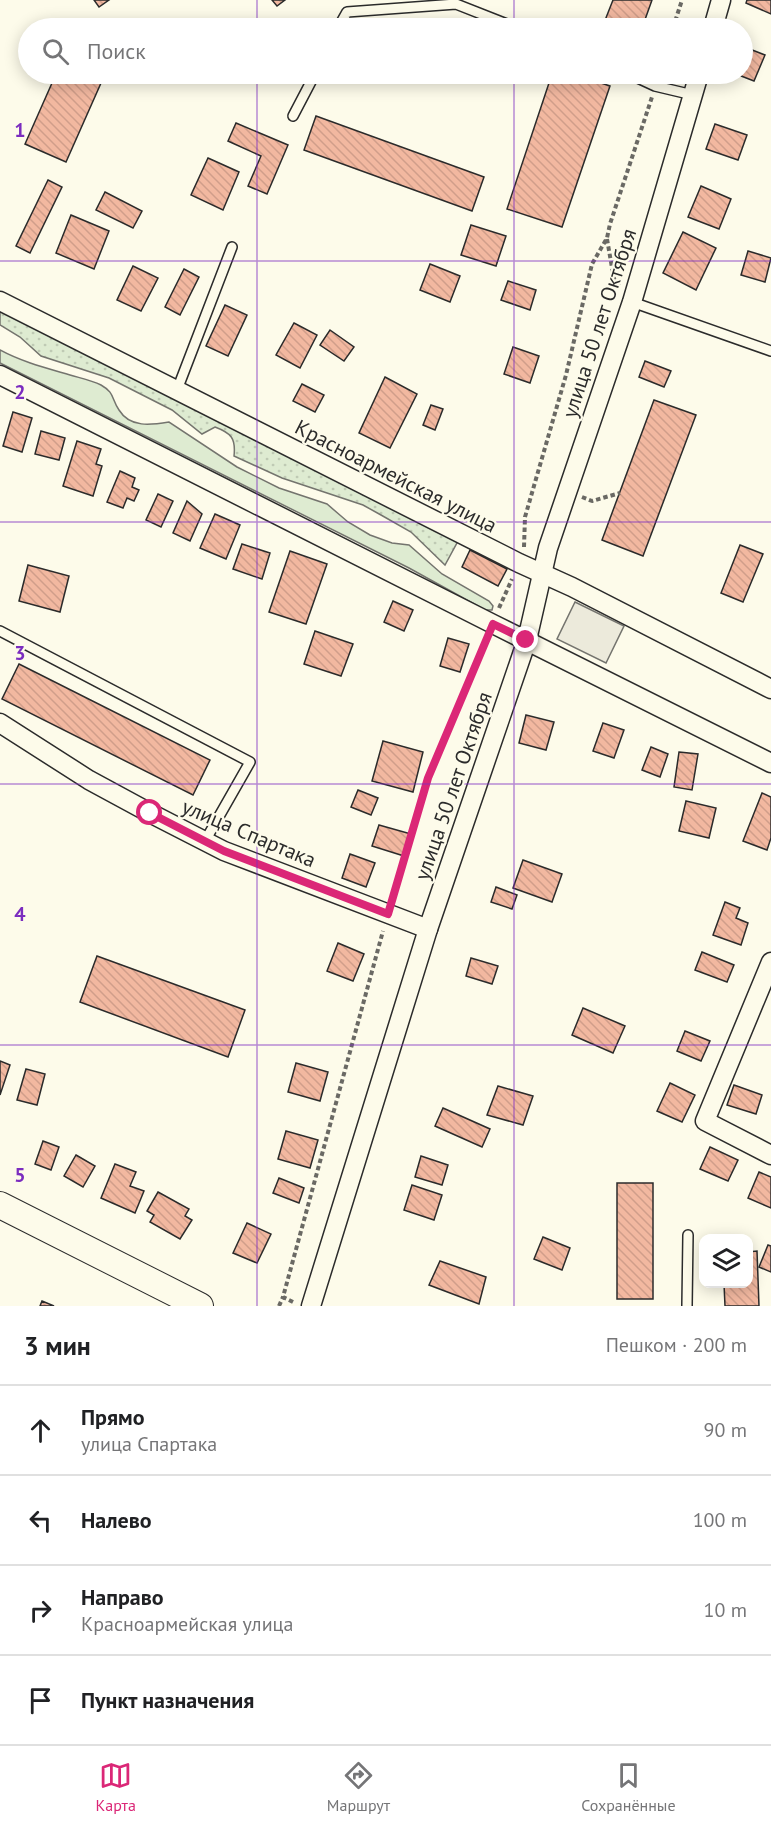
<!DOCTYPE html>
<html lang="ru">
<head>
<meta charset="utf-8">
<style>
  body { margin:0; font-family:"PT Sans",sans-serif; background:#f2f2f2; color:#202124 }
  .controls { position:absolute; right:18px; bottom:18px; display:grid; overflow:hidden; border-radius:12px; box-shadow:0 3px 15px #0003 }
  .controls button { width:54px; height:54px; display:grid; place-items:center; padding:0; border:0; border-bottom:2px solid #e0e0e0; background:#fff; color:#202124; font:30px sans-serif }
  .stop { position:absolute; width:18px; height:18px; margin:-14px; border:4px solid #db2777; border-radius:50%; background:#fff }
  .stop.end { background:#db2777; border-color:#fff; box-shadow:0 2px 6px #0008 }
  .list { margin:0; padding:0; list-style:none }
  h2 { display:flex; justify-content:space-between; align-items:center; height:78px; margin:0; padding:0 24px; font-size:26px }
  h2 small { font-size:20px; font-weight:400; color:#757577 }
  .list li { display:grid; grid-template-columns:39px 1fr auto; gap:18px; align-items:center; box-sizing:border-box; height:90px; padding:0 24px; border-top:2px solid #e0e0e0 }
  .list b { display:block; font-size:22px; white-space:nowrap }
  .list p { margin:0; font-size:20px; white-space:nowrap; color:#757577 }
  .list em { font-size:20px; font-style:normal; color:#757577 }
  .icon { flex:none; width:33px; height:33px; fill:none; stroke:currentColor; stroke-width:2; stroke-linecap:round; stroke-linejoin:round }
  .map { position:relative; flex:none; width:771px; height:1306px; overflow:hidden }
  .search { position:absolute; background:#fff; box-shadow:0 3px 15px #0003; left:18px; right:18px; top:18px; height:66px; display:flex; align-items:center; gap:15px; box-sizing:border-box; padding:0 21px; border-radius:33px; color:#757577; font-size:22px }
  .sheet { height:438px; background:#fff }
  nav { display:flex; justify-content:space-around; align-items:center; box-sizing:border-box; height:84px; border-top:2px solid #e0e0e0; background:#fff; font-size:16px; color:#757577 }
  nav a { display:grid; justify-items:center; gap:3px }
  nav .on { color:#db2777 }
  .map>svg:first-child { display:block }
  .grass { fill:#deebd1; stroke:#74746e; stroke-width:1.5 }
  .park { fill:url(#park-dots); stroke:#74746e; stroke-width:1.5 }
  .parking { fill:#eceadb; stroke:#74746e; stroke-width:1.5 }
  .building { fill:url(#building-back-hatch); stroke:#2b2b2b; stroke-width:1.5 }
  .lines { fill:none; stroke-linecap:round; stroke-linejoin:round }
  .lane-casing { stroke:#2b2b2b; stroke-width:12 }
  .street-casing { stroke:#2b2b2b; stroke-width:21 }
  .secondary-casing { stroke:#2b2b2b; stroke-width:28 }
  .path { stroke:#6a6964; stroke-width:4; stroke-dasharray:4.5 3; stroke-linecap:butt }
  .lane { stroke:#fdfbea; stroke-width:9 }
  .street { stroke:#fdfbea; stroke-width:18 }
  .secondary { stroke:#fdfbea; stroke-width:26 }
  .route { stroke:#db2777; stroke-width:8 }
  .grid { fill:none; stroke:#7b2cbf; stroke-width:1.5; stroke-opacity:0.55 }
  .labels { text-anchor:middle; dominant-baseline:central; stroke-width:4.5; stroke-linejoin:round; paint-order:stroke }
  .street-label { font-size:21px; fill:#2b2b2b; stroke:#fdfbea }
  .grid-label { font-size:20px; text-anchor:middle; font-weight:bold; fill:#7b2cbf; stroke:#fdfbea; stroke-width:4.5; stroke-linejoin:round; paint-order:stroke }
</style>
</head>
<body>
<div class="map">
<svg width="771" height="1306" viewBox="0 0 771 1306">
  <defs>
    <pattern id="park-dots" width="8" height="8" patternUnits="userSpaceOnUse" patternTransform="scale(1.5)"><rect width="8" height="8" fill="#deebd1"/><path d="M2 2h.1M6 6h.1" fill="none" stroke="#bfcab4" stroke-width="1.8" stroke-linecap="round"/></pattern>
    <pattern id="building-back-hatch" width="6" height="6" patternUnits="userSpaceOnUse" patternTransform="scale(1.5)"><rect width="6" height="6" fill="#f2b8a0"/><path d="M-1 5l2 2M0 0l6 6M5-1l2 2" fill="none" stroke="#d09e8a"/></pattern>
  </defs>
  <rect width="100%" height="100%" fill="#fdfbea"/>
  <path class="grass" d="M 0,350 C 22,362 46,368 70,375 C 80,378 91,380 101,385 C 115,393 111,398 119,410 C 130,428 151,425 169,422 L 237,467 L 279,488 L 327,504 L 348,522 L 370,535 L 392,543 L 409,545 L 442,574 L 489,601 L 493,606 L 492,610 L 485,610 L 409,568 L 0,363 Z"/>
  <path class="park" d="M 0,308 L 458,541 L 445,565 L 411,532 L 381,515 L 363,505 L 282,478 L 234,456 C 236,438 231,433 215,427 L 202,434 L 172,410 L 109,378 L 41,356 L 20,337 L 0,325 Z"/>
  <polygon class="parking" points="575,602 624,626 606,663 557,639"/>
  <g class="building">
    <polygon points="94,0 109,0 99,7"/>
    <polygon points="272,0 285,0 277,6"/>
    <polygon points="613,0 652,0 642,28 602,28"/>
    <polygon points="747,0 771,0 771,14 746,3"/>
    <polygon points="79,21 97,28 76,28"/>
    <polygon points="742,46 765,55 754,81 736,74 742,74"/>
    <polygon points="56,74 105,74 66,162 25,144"/>
    <polygon points="552,74 574,74 610,86 562,227 507,209"/>
    <polygon points="316,116 484,177 472,211 304,150"/>
    <polygon points="236,123 288,145 267,194 248,186 261,156 228,141"/>
    <polygon points="715,124 747,135 738,160 706,149"/>
    <polygon points="208,158 239,172 223,210 191,195"/>
    <polygon points="48,180 62,187 30,253 16,246"/>
    <polygon points="701,186 731,199 719,229 688,217"/>
    <polygon points="105,192 142,211 133,228 96,210"/>
    <polygon points="71,215 109,231 94,269 56,253"/>
    <polygon points="471,225 506,236 496,266 461,255"/>
    <polygon points="683,232 716,248 696,290 663,273"/>
    <polygon points="748,251 771,258 765,282 741,275"/>
    <polygon points="430,264 460,276 450,302 420,290"/>
    <polygon points="133,266 158,278 141,311 117,300"/>
    <polygon points="184,269 199,277 180,315 165,307"/>
    <polygon points="508,281 536,290 530,310 501,300"/>
    <polygon points="225,305 247,315 228,356 206,346"/>
    <polygon points="294,323 317,335 300,368 276,355"/>
    <polygon points="330,330 354,347 344,361 320,345"/>
    <polygon points="513,347 539,356 530,383 504,374"/>
    <polygon points="645,361 671,371 664,387 639,377"/>
    <polygon points="385,377 417,394 390,448 359,433"/>
    <polygon points="302,384 324,395 315,412 293,401"/>
    <polygon points="654,400 696,415 643,556 602,540"/>
    <polygon points="431,405 443,409 435,430 423,425"/>
    <polygon points="13,412 32,418 22,452 3,446"/>
    <polygon points="41,431 65,438 59,460 35,454"/>
    <polygon points="77,441 101,449 96,464 102,466 93,496 63,486"/>
    <polygon points="120,471 135,478 132,487 139,490 134,501 127,498 123,508 107,502"/>
    <polygon points="158,494 173,501 161,527 146,520"/>
    <polygon points="187,501 202,514 190,541 173,533"/>
    <polygon points="215,514 240,525 226,559 200,548"/>
    <polygon points="242,544 270,553 262,579 233,569"/>
    <polygon points="740,545 763,554 743,602 721,593"/>
    <polygon points="470,550 507,569 498,586 462,567"/>
    <polygon points="290,551 327,564 306,624 269,612"/>
    <polygon points="28,565 69,576 60,612 19,601"/>
    <polygon points="393,601 413,610 404,631 384,622"/>
    <polygon points="315,631 353,644 341,676 304,664"/>
    <polygon points="448,638 469,644 460,672 440,666"/>
    <polygon points="19,664 210,760 193,795 2,699"/>
    <polygon points="526,715 554,722 546,750 519,743"/>
    <polygon points="603,723 624,730 614,758 593,751"/>
    <polygon points="383,741 423,752 413,792 372,781"/>
    <polygon points="651,747 668,754 660,777 642,770"/>
    <polygon points="679,752 698,754 692,790 674,787"/>
    <polygon points="358,790 378,798 371,815 351,807"/>
    <polygon points="762,793 771,797 771,838 767,850 743,841"/>
    <polygon points="686,801 716,808 709,838 679,831"/>
    <polygon points="379,825 411,834 404,856 372,846"/>
    <polygon points="350,854 375,863 366,887 342,878"/>
    <polygon points="523,860 562,874 552,902 513,888"/>
    <polygon points="496,887 517,895 512,909 491,902"/>
    <polygon points="725,902 740,908 736,918 748,923 741,945 713,935"/>
    <polygon points="338,943 364,954 353,981 327,971"/>
    <polygon points="702,952 734,965 727,982 695,970"/>
    <polygon points="97,956 245,1010 228,1057 80,1002"/>
    <polygon points="471,958 498,966 492,984 466,976"/>
    <polygon points="583,1008 625,1026 613,1053 572,1035"/>
    <polygon points="685,1031 710,1041 701,1061 677,1051"/>
    <polygon points="0,1061 10,1065 0,1095"/>
    <polygon points="296,1063 328,1072 320,1101 288,1092"/>
    <polygon points="26,1069 45,1074 37,1105 17,1100"/>
    <polygon points="670,1083 695,1095 682,1122 657,1111"/>
    <polygon points="734,1085 762,1095 756,1114 727,1105"/>
    <polygon points="498,1086 533,1096 523,1125 487,1115"/>
    <polygon points="443,1108 490,1129 482,1147 435,1126"/>
    <polygon points="286,1131 318,1140 310,1168 278,1159"/>
    <polygon points="43,1141 59,1147 51,1170 35,1164"/>
    <polygon points="710,1147 738,1160 728,1181 700,1169"/>
    <polygon points="76,1155 95,1166 83,1187 64,1176"/>
    <polygon points="421,1156 448,1165 442,1185 415,1177"/>
    <polygon points="115,1164 136,1172 130,1186 144,1191 135,1213 101,1198"/>
    <polygon points="759,1172 771,1177 771,1208 748,1198"/>
    <polygon points="279,1178 304,1188 299,1203 273,1193"/>
    <rect x="617" y="1183" width="36" height="116"/>
    <polygon points="412,1185 442,1195 434,1220 404,1210"/>
    <polygon points="158,1192 189,1209 185,1216 192,1220 180,1239 150,1222 154,1215 147,1211"/>
    <polygon points="247,1223 271,1234 257,1263 233,1253"/>
    <polygon points="543,1237 570,1248 562,1270 534,1259"/>
    <polygon points="768,1245 771,1246 771,1272 759,1267"/>
    <polygon points="757,1251 759,1306 725,1306 724,1284 748,1284 748,1252"/>
    <polygon points="440,1261 486,1277 479,1304 429,1285"/>
    <polygon points="42,1301 54,1306 40,1306"/>
  </g>
  <g class="lines">
    <defs>
      <g id="lane">
        <polyline points="338,28 347,12 456,4 517,28"/>
        <polyline points="629,74 655,86 693,95"/>
        <polyline points="293,116 315,74"/>
        <polyline points="632,302 771,351"/>
        <polyline points="177,390 232,247"/>
        <polyline points="0,631 250,762 205,841"/>
        <polyline points="687,1306 688,1235"/>
      </g>
      <g id="street">
        <polyline points="713,28 721,0"/>
        <polyline points="0,301 519,563 572,587 771,689"/>
        <polyline points="0,375 493,624 771,763"/>
        <polyline points="0,723 89,780 150,813 224,851 428,929"/>
        <polyline points="771,962 705,1121 771,1155"/>
        <polyline points="311,1306 428,929 527,640 548,548 632,302 699,74"/>
      </g>
      <polyline id="secondary" points="0,1205 200,1306"/>
    </defs>
    <use href="#lane" class="lane-casing"/>
    <use href="#street" class="street-casing"/>
    <use href="#secondary" class="secondary-casing"/>
    <g class="path">
      <polyline points="673,28 682,0"/>
      <polyline points="607,239 614,279 619,286"/>
      <polyline points="582,497 592,501 620,493"/>
      <polyline points="524,547 525,517 566,375 592,264 607,238 610,224 652,97"/>
      <polyline points="499,608 512,579"/>
      <polyline points="394,898 428,779 485,640"/>
      <polyline points="293,1302 283,1297 383,931"/>
      <polyline points="279,1306 283,1297"/>
    </g>
    <use href="#lane" class="lane"/>
    <use href="#street" class="street"/>
    <use href="#secondary" class="secondary"/>
  </g>
  <g class="lines">
    <polyline class="route" points="150,813 224,851 388,914 428,778 493,624 526,640"/>
  </g>
  <path class="grid" d="M 257,0 L 257,28M 514,0 L 514,28M 257,74 L 257,1306M 514,74 L 514,1306M 0,261 L 771,261M 0,522 L 771,522M 0,784 L 771,784M 0,1045 L 771,1045"/>
  <g class="labels">
    <g class="street-label">
      <text transform="translate(599 323) rotate(-72)">улица 50 лет Октября</text>
      <text transform="translate(396 476) rotate(27)">Красноармейская улица</text>
      <text transform="translate(453 786) rotate(-71)">улица 50 лет Октября</text>
      <text transform="translate(249 833) rotate(23)">улица Спартака</text>
    </g>
  </g>
  <g class="grid-label">
    <text x="20" y="137">1</text>
    <text x="20" y="399">2</text>
    <text x="20" y="660">3</text>
    <text x="20" y="921">4</text>
    <text x="20" y="1182">5</text>
  </g>
</svg>
<div class="controls">
<button><svg class="icon" aria-label="layers" viewBox="0 0 24 24"><path d="M12 4l9 5-9 5-9-5zM3 14l9 5 9-5"/></svg></button>
</div>
<div class="stop" style="left:150px;top:813px"></div>
<div class="stop end" style="left:526px;top:640px"></div>
<div class="search"><svg class="icon" aria-label="search" viewBox="0 0 24 24"><circle cx="10" cy="10" r="6"/><path d="M15 15l6 6"/></svg>Поиск</div>
</div>
<section class="sheet">
<h2>3 мин<small>Пешком · 200 m</small></h2>
<ul class="list">
<li><svg class="icon" aria-label="ahead" viewBox="0 0 24 24"><path d="M12 20V5M6 11l6-6 6 6"/></svg><div><b>Прямо</b><p>улица Спартака</p></div><em>90 m</em></li>
<li><svg class="icon" aria-label="left" viewBox="0 0 24 24"><path d="M17 20v-9H6M10 6l-5 5 5 5"/></svg><div><b>Налево</b></div><em>100 m</em></li>
<li><svg class="icon" aria-label="right" viewBox="0 0 24 24"><path d="M7 20v-9h11M14 6l5 5-5 5"/></svg><div><b>Направо</b><p>Красноармейская улица</p></div><em>10 m</em></li>
<li><svg class="icon" aria-label="arrive" viewBox="0 0 24 24"><path d="M6 21V4h12l-3 4 3 4H6"/></svg><div><b>Пункт назначения</b></div></li>
</ul>
</section>
<nav>
<a class="on"><svg class="icon" aria-label="map" viewBox="0 0 24 24"><path d="M3 6l6-2 6 2 6-2v14l-6 2-6-2-6 2zM9 4v14M15 6v14"/></svg>Карта</a>
<a><svg class="icon" aria-label="directions" viewBox="0 0 24 24"><path d="M12 3l9 9-9 9-9-9zM9 14v-3h6M13 9l2 2-2 2"/></svg>Маршрут</a>
<a><svg class="icon" aria-label="saved" viewBox="0 0 24 24"><path d="M7 4h10v16l-5-4-5 4z"/></svg>Сохранённые</a>
</nav>
</body>
</html>
